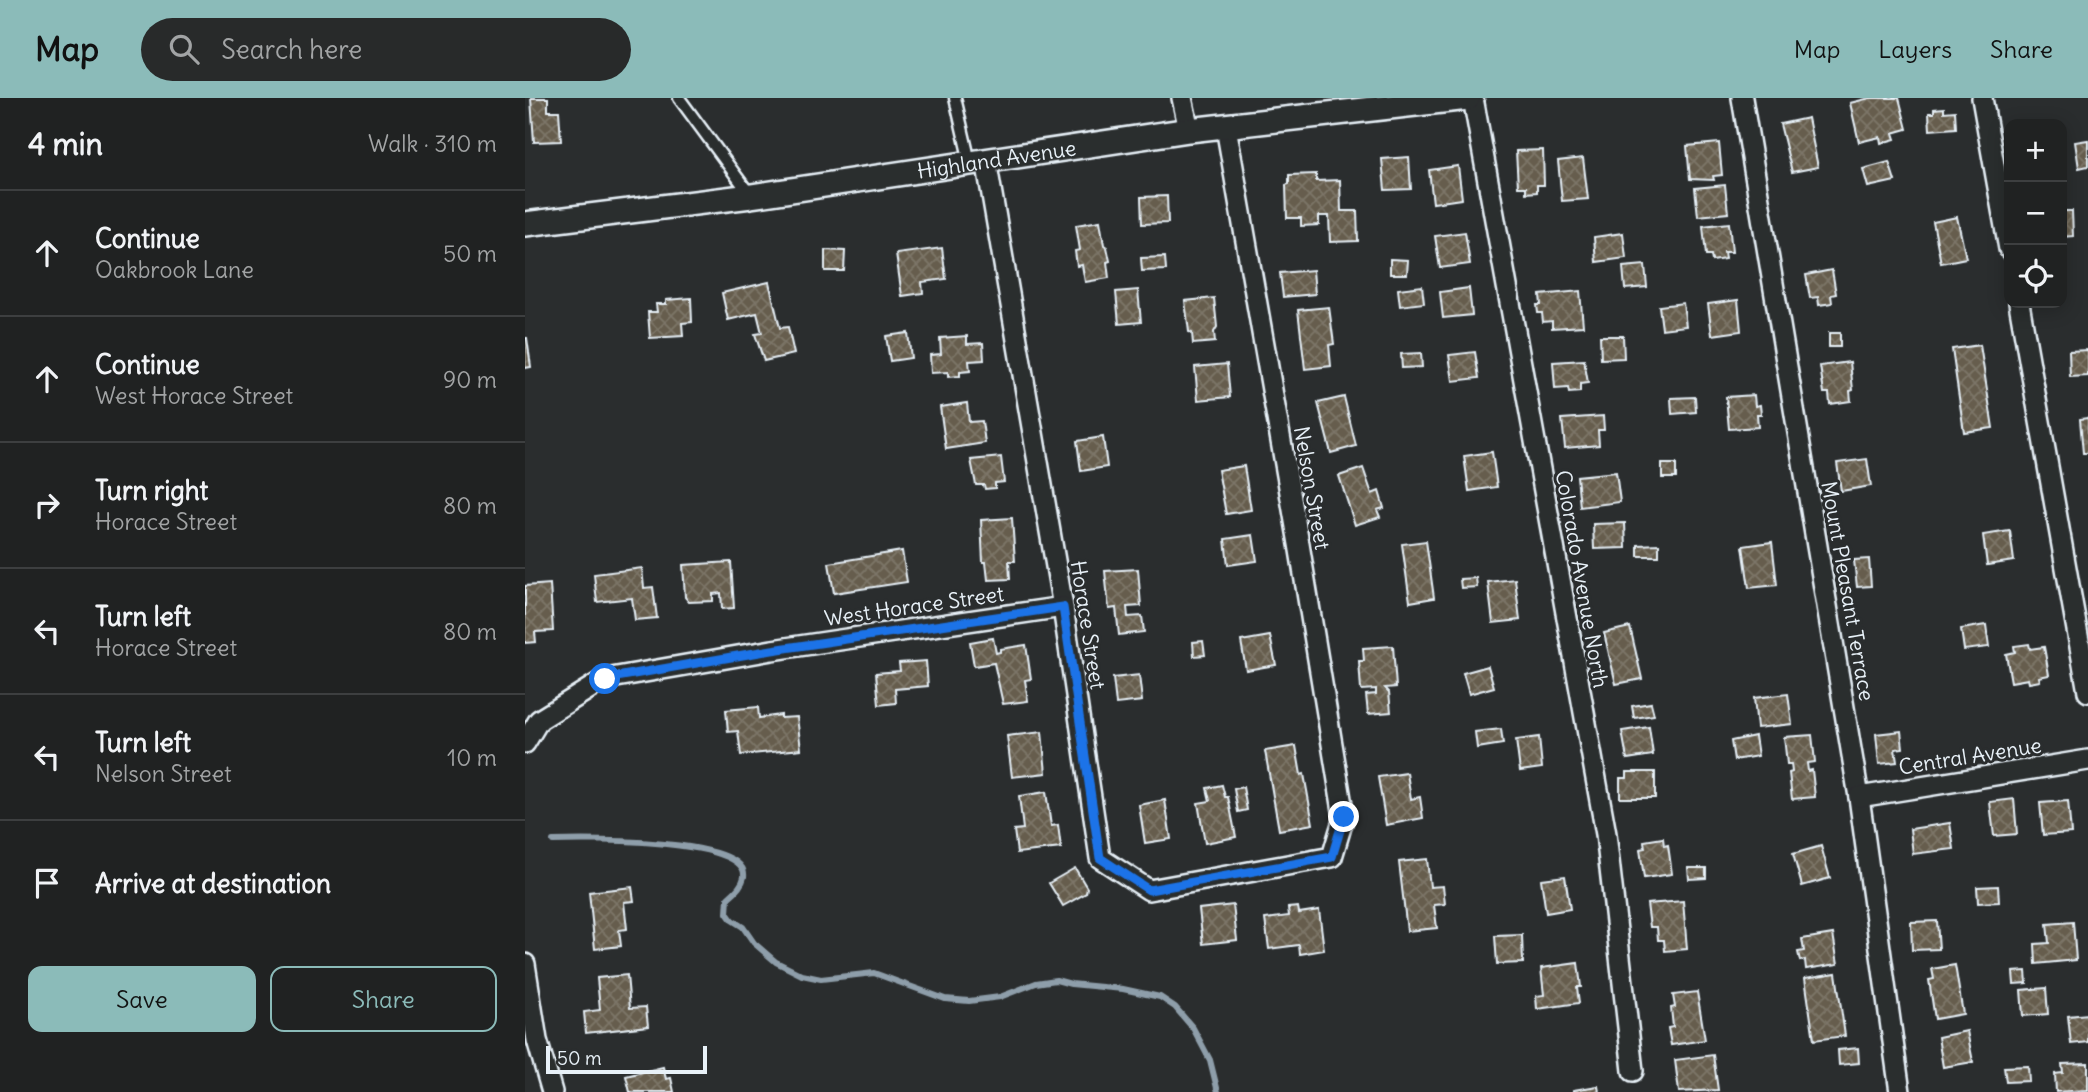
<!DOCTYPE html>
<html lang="en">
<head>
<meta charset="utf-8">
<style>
  body { margin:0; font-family:Delius,sans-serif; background:#282a2a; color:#f1f3f6 }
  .controls { position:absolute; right:21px; top:21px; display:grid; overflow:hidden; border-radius:14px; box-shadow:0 4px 18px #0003 }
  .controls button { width:63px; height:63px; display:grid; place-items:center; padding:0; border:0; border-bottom:2px solid #3d3f40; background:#202222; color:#f1f3f6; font:35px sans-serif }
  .scale { position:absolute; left:21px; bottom:18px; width:161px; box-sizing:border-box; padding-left:7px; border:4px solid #e8f1f8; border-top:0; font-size:19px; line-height:24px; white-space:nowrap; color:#e8f1f8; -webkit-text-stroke:5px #2a2d2e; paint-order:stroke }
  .stop { position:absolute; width:21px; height:21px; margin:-16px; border:5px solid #1a73e8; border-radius:50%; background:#fff }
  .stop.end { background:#1a73e8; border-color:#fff; box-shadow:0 2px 7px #0008 }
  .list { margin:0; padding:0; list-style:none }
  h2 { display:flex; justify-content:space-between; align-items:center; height:91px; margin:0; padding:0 28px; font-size:30px }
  h2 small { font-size:23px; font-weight:400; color:#a2a4a5 }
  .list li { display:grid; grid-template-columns:46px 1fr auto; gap:21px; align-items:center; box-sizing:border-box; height:126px; padding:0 28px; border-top:2px solid #3d3f40 }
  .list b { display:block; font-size:26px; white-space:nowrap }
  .list p { margin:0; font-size:23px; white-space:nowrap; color:#a2a4a5 }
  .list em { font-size:23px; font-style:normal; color:#a2a4a5 }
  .actions { display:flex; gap:14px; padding:21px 28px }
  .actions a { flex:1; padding:16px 0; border:2px solid #8bbbb9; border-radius:14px; text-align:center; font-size:24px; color:#8bbbb9 }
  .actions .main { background:#8bbbb9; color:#111 }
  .icon { flex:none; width:38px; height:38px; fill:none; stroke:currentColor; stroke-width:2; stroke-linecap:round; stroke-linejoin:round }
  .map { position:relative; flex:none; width:1563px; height:994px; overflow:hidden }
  header { display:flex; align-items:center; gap:42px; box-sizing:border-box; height:98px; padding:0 35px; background:#8bbbb9; color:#111 }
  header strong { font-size:33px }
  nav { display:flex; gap:38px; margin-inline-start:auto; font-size:24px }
  .search { width:490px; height:63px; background:#282a2a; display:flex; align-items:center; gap:18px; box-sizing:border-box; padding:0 24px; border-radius:38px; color:#a2a4a5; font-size:26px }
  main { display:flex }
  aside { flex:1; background:#202222 }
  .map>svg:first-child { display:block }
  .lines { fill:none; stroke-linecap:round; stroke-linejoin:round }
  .stream { stroke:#8e9eaa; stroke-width:6 }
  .building { fill:url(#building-cross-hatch); stroke:#e8f1f8; stroke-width:2 }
  .service-casing { stroke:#e8f1f8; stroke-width:15 }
  .minor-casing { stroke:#e8f1f8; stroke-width:24 }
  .tertiary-casing { stroke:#e8f1f8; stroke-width:28 }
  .service { stroke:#2a2d2e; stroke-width:10 }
  .minor { stroke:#2a2d2e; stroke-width:19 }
  .tertiary { stroke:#2a2d2e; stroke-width:23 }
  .route { stroke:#1a73e8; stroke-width:9 }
  .labels { text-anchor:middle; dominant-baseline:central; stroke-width:6; stroke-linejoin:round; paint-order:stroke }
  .street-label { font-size:21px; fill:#e8f1f8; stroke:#2a2d2e }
</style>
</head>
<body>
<header>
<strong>Map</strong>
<div class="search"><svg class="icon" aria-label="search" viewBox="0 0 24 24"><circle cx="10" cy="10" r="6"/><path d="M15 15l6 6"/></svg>Search here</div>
<nav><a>Map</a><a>Layers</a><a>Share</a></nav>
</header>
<main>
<aside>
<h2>4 min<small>Walk · 310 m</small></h2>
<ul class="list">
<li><svg class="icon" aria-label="ahead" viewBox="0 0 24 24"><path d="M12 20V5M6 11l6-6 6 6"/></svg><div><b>Continue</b><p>Oakbrook Lane</p></div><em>50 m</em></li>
<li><svg class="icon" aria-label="ahead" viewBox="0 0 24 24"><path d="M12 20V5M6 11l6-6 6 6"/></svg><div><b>Continue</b><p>West Horace Street</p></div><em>90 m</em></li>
<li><svg class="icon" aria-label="right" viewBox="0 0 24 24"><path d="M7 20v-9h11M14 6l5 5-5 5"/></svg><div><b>Turn right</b><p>Horace Street</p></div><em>80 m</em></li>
<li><svg class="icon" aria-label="left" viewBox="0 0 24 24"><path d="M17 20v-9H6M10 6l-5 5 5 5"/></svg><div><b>Turn left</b><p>Horace Street</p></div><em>80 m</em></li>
<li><svg class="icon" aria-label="left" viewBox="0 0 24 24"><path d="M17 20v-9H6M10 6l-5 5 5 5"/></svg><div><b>Turn left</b><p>Nelson Street</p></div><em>10 m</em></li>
<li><svg class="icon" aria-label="arrive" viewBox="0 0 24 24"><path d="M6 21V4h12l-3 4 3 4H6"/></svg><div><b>Arrive at destination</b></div></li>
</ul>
<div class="actions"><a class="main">Save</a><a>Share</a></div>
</aside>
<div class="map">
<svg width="1563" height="994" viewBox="0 0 1563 994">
  <defs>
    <pattern id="building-cross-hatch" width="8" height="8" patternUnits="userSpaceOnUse" patternTransform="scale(1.75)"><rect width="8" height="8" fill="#665d4e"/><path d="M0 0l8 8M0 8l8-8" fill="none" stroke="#7c7568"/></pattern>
  </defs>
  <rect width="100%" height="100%" fill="#2a2d2e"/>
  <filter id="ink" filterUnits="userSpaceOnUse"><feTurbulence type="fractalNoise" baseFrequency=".0143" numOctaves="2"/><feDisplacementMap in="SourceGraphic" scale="14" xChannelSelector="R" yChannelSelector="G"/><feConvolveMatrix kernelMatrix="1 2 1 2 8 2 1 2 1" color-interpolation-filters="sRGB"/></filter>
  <g filter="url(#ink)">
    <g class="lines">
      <path class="stream" d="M 28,743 C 52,742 281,737 203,800 L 202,815 L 207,822 L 218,829 L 229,845 L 251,864 L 277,877 L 296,881 L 349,875 L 420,901 L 444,903 L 475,899 L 511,885 L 531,882 L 546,886 L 598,891 L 635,899 L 650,909 L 668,930 L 685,962 L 693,994"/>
    </g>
    <g class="building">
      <polygon points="6,0 23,0 23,13 34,13 36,43 9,44"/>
      <polygon points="1345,0 1374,0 1382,31 1368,35 1370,41 1356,45 1355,39 1334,44 1325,5"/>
      <polygon points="1419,10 1419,14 1430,13 1431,30 1405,32 1404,15 1409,15 1409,11"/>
      <polygon points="1283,20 1293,69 1267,74 1255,26"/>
      <polygon points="1563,42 1563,68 1554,70 1550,44"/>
      <polygon points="1194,45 1197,77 1188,78 1189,82 1165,81 1162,48"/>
      <polygon points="1018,52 1019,87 1012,87 1012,94 1001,95 1001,89 993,89 991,53"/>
      <polygon points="884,59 886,91 860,92 857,61"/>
      <polygon points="1058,60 1063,101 1037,103 1033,63"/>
      <polygon points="1364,64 1370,83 1343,89 1338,71"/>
      <polygon points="933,68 937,101 908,105 904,72"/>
      <polygon points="791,76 791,83 815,82 816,113 832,113 833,143 805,144 804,118 794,118 794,127 776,128 776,120 762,120 761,87 764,86 764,77"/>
      <polygon points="1200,87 1203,115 1173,118 1170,90"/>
      <polygon points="642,98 643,125 617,126 616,99"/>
      <polygon points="1537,113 1547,113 1548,138 1537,139"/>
      <polygon points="1432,119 1441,160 1416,165 1408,124"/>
      <polygon points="575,123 579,147 582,149 585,163 582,164 584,180 560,184 557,167 552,168 550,153 555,152 551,127"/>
      <polygon points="1204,125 1207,154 1199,154 1200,161 1187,163 1186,157 1181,157 1178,128"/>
      <polygon points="940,134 945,166 915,170 910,138"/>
      <polygon points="1098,135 1101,160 1071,164 1069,139"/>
      <polygon points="417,150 421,181 397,184 398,195 377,198 371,156"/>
      <polygon points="300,152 320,153 319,173 300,173"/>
      <polygon points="640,159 641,172 617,173 616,160"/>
      <polygon points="865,161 883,162 882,176 865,176"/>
      <polygon points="1120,167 1122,189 1100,191 1098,169"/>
      <polygon points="788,172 790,196 758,199 755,175"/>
      <polygon points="1307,172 1311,196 1306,197 1307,205 1294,207 1293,199 1285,200 1281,177"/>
      <polygon points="244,184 255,230 263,229 269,256 239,263 230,236 237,235 232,215 203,222 197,195"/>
      <polygon points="897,188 899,205 875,208 873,191"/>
      <polygon points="944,190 947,217 918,220 915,194"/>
      <polygon points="613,192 616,224 594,226 591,194"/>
      <polygon points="1055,193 1058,228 1027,230 1027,223 1018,224 1017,215 1013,215 1012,207 1016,207 1015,197"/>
      <polygon points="166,200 167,224 157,225 158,238 125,240 123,214 132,214 131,206 141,206 141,202"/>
      <polygon points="689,200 692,229 689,234 690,244 668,246 667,235 664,234 660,203"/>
      <polygon points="1213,202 1216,233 1187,237 1183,206"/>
      <polygon points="1158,205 1161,228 1137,231 1134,208"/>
      <polygon points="804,209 809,246 804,247 806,268 780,271 773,212"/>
      <polygon points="383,235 386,260 365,263 361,238"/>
      <rect x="1304" y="235" width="11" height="14"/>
      <polygon points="442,238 442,246 458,245 459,262 444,263 445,273 435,274 435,278 423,279 423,274 406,275 405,257 416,256 415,240"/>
      <polygon points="1075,238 1098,238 1099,260 1076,261"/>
      <polygon points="0,240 2,240 6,269 0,270"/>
      <polygon points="1455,247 1468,330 1439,334 1427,251"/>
      <polygon points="1563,252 1563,278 1545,279 1544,253"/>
      <polygon points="950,254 954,280 928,283 924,257"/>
      <polygon points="896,255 897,269 877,270 876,256"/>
      <polygon points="1059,262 1063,285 1055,286 1055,294 1044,295 1043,290 1030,291 1028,264"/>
      <polygon points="1325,264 1328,292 1325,293 1326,303 1305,306 1304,295 1299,295 1295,268"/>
      <polygon points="702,266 705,299 673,302 670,269"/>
      <polygon points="1229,297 1230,308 1235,307 1236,316 1232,316 1233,329 1204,331 1201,299"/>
      <polygon points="819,299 831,348 806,355 793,305"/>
      <polygon points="1170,299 1171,314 1147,316 1146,300"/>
      <polygon points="442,305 444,324 457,323 460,345 421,351 415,309"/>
      <polygon points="1078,318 1079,332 1073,332 1074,347 1040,350 1037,321"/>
      <polygon points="1563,320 1563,355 1558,355 1555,321"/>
      <polygon points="578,339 582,369 556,373 552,343"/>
      <polygon points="967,354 972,389 944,393 939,358"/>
      <polygon points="476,359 479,384 470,385 470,390 460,391 459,387 451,387 446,362"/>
      <polygon points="1342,361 1346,388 1316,393 1312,365"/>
      <rect x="1137" y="366" width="14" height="14"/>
      <polygon points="719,368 726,412 701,416 693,372"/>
      <polygon points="838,370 847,396 854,393 859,410 852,412 855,419 830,427 814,378"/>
      <polygon points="1091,374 1095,404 1055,409 1052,378"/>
      <polygon points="487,420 490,463 484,463 485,481 463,482 461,464 458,464 456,422"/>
      <polygon points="1100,425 1101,450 1069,451 1068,426"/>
      <polygon points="1485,433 1489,463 1462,467 1458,437"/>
      <polygon points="728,437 732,463 703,467 700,441"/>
      <polygon points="901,443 909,500 885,504 877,446"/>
      <polygon points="1247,444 1252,487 1224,490 1218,448"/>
      <polygon points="1134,446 1134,458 1113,458 1113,447"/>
      <polygon points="377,453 382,484 309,495 304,465"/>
      <polygon points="1344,461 1346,488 1332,489 1329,462"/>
      <polygon points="206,464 209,510 197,511 196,495 188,496 188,503 164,504 160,499 158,467"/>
      <polygon points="117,470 119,490 128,489 132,520 110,522 107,500 72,504 69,476"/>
      <polygon points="613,471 616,508 602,509 603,519 617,518 619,534 594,537 591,510 584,511 580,473"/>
      <polygon points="951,480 952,489 936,490 935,481"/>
      <polygon points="990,481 995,522 968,525 963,484"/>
      <polygon points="25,486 28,533 10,534 11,544 0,545 0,488"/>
      <polygon points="1461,527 1464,549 1439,552 1436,531"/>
      <polygon points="1105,529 1117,581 1091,586 1079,535"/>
      <polygon points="745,538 751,567 721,572 716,543"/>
      <polygon points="468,540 471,555 475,554 475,551 501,547 506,581 500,582 503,603 478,606 469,565 449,568 445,544"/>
      <polygon points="678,543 680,557 669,558 668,544"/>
      <polygon points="1504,546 1505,551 1519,549 1524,577 1514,579 1515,583 1504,585 1503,581 1486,584 1481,556 1490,554 1489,548"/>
      <polygon points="868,548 871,589 860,590 864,594 866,614 843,616 841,597 851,596 851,591 836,592 834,563 839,563 838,550"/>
      <polygon points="401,563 403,588 370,591 371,605 354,607 351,575 375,573 374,565"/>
      <polygon points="963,568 969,589 944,596 938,575"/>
      <polygon points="614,577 617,603 591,606 588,580"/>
      <polygon points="1263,596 1267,626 1232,630 1229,600"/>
      <polygon points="1126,605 1129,617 1109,620 1107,608"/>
      <polygon points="233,609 234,620 256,617 256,620 272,619 276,651 216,657 213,633 203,634 201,612"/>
      <polygon points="1124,629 1128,657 1102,661 1097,633"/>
      <polygon points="976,631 978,646 952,650 950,634"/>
      <polygon points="1376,633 1378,650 1370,651 1372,664 1354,666 1351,636"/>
      <polygon points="517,634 521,675 487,679 482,638"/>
      <polygon points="1287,637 1290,664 1282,665 1283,673 1287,672 1290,699 1267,701 1264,675 1267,674 1266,666 1262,666 1259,639"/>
      <polygon points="1230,638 1233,658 1209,662 1206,643"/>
      <polygon points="1014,639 1017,670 995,673 991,642"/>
      <polygon points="771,648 776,677 779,676 788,726 754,732 740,653"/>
      <polygon points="1102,674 1130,674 1130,700 1095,700 1095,680 1102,680"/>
      <polygon points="882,675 886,701 895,699 898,720 861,727 853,679"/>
      <polygon points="697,687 700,699 703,699 711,739 680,745 673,705 685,703 682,690"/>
      <polygon points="718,689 722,712 713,714 709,691"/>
      <polygon points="521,694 526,728 533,727 536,750 492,755 489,732 498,731 494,698"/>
      <polygon points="1489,701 1492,736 1469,738 1465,704"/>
      <polygon points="640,702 646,741 620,745 614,707"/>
      <polygon points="1543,703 1546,735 1518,737 1515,705"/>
      <polygon points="1425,725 1429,751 1388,756 1385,731"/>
      <polygon points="1138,740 1139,748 1143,747 1147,776 1119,780 1115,751 1120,750 1119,743"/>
      <polygon points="1296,748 1305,780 1277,788 1268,756"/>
      <polygon points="902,761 905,789 918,788 920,806 909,807 912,830 882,833 874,764"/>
      <polygon points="550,770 562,790 561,795 538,808 524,785"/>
      <polygon points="1163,770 1181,770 1181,780 1164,781"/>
      <polygon points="1040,778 1045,811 1021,815 1016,781"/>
      <polygon points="1473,788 1474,804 1453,805 1452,789"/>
      <polygon points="107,789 109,803 99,804 102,831 94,832 96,848 70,851 64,794"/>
      <polygon points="1158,803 1162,851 1140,853 1139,842 1133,842 1132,829 1125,829 1122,806"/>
      <polygon points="708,807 712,842 678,846 674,811"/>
      <polygon points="773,809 774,815 794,812 799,852 775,856 774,847 744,851 740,821 764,818 763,810"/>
      <polygon points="1412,823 1414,851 1387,852 1386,824"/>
      <polygon points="1548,824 1551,862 1511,866 1510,846 1524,845 1522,826"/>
      <polygon points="1308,836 1313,866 1281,871 1280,862 1275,863 1273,854 1279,853 1277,841"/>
      <polygon points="997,837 998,865 972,866 970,838"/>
      <polygon points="1053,865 1056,889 1052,889 1054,905 1012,911 1011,898 1019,897 1016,870"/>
      <polygon points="1430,867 1438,916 1410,921 1404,882 1409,881 1407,871"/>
      <polygon points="1501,873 1502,885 1489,886 1488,874"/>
      <polygon points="1311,875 1320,938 1289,942 1280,880"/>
      <polygon points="102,877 105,910 121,909 123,928 61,935 59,914 75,912 72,880"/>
      <polygon points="1521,890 1523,916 1498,918 1496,892"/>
      <polygon points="1172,894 1180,942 1146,947 1143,930 1148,929 1146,910 1150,909 1148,897"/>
      <polygon points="1563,916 1563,944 1546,946 1543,918"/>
      <polygon points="1442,933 1448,964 1418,969 1413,939"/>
      <polygon points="1333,950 1334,965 1314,967 1313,952"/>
      <polygon points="1188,957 1193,992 1154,994 1150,962"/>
      <polygon points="1563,965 1563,992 1531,994 1530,976 1538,975 1537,966"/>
      <polygon points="1503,968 1504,983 1481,984 1479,969"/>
      <polygon points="138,969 141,981 146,980 149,994 105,994 101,978"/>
      <polygon points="1073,988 1074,994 1048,994 1048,992"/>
    </g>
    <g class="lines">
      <defs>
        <g id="service">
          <polyline points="154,0 226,98"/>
          <polyline points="430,0 445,64"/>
        </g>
        <g id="minor">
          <polyline points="657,0 664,32"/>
          <polyline points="948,0 1081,736 1108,973"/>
          <polyline points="1217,0 1334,699 1375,994"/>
          <polyline points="1457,0 1484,151"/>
          <polyline points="461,62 538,509 575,760 624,792 807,759 819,719 774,446 701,29"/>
          <polyline points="1494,205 1563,594"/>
          <polyline points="0,645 14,622 80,581 247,552 538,509"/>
          <polyline points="1334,699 1563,662"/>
          <polyline points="0,866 12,942 27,994"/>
        </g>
        <g id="tertiary">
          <path id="s1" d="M 0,126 L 226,98 L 664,32 L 943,0"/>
        </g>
      </defs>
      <use href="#service" class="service-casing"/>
      <use href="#minor" class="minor-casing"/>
      <use href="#tertiary" class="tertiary-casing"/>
      <use href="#service" class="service"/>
      <use href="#minor" class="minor"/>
      <use href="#tertiary" class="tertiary"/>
    </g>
  </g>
  <g class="lines" filter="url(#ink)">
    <polyline class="route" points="80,581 247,552 538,509 575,760 624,792 807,759 819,719"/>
  </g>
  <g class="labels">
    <g class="street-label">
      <text stroke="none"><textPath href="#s1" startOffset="476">Highland Avenue</textPath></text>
      <text transform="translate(787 390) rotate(80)">Nelson Street</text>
      <text transform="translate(1057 481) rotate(80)">Colorado Avenue North</text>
      <text transform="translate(1323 493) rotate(80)">Mount Pleasant Terrace</text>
      <text transform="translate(389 508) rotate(-8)">West Horace Street</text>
      <text transform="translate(563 527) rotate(81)">Horace Street</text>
      <text transform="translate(1445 658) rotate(-9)">Central Avenue</text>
    </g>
  </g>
</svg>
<div class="controls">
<button>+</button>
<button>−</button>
<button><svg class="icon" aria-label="locate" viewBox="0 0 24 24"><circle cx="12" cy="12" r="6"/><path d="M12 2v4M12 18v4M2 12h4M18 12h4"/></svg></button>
</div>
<div class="scale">50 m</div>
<div class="stop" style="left:80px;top:581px"></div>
<div class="stop end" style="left:819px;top:719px"></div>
</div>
</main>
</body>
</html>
